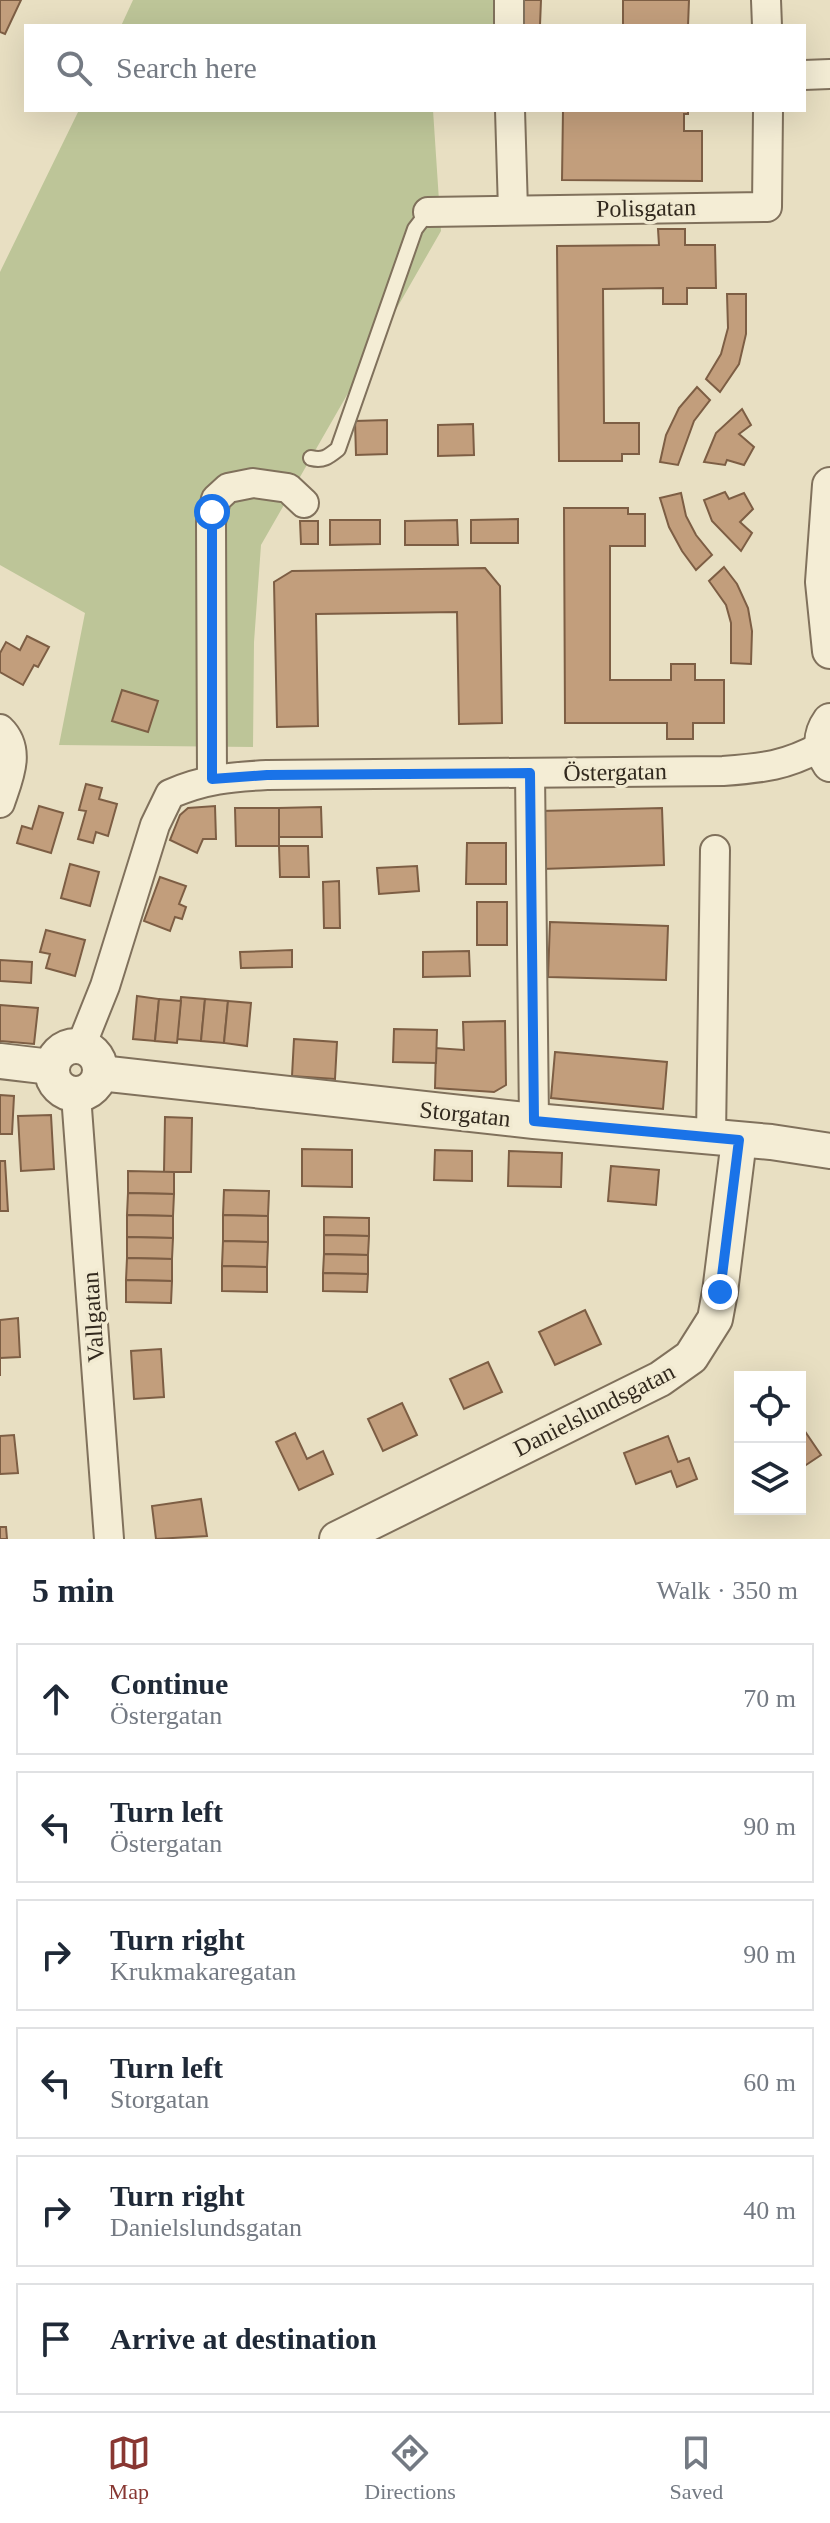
<!DOCTYPE html>
<html lang="en">
<head>
<meta charset="utf-8">
<style>
  body { margin:0; font-family:"Times New Roman",serif; background:#f2f2f3; color:#1f2937 }
  .controls { position:absolute; right:24px; bottom:24px; display:grid; overflow:hidden; border-radius:0px; box-shadow:0 8px 32px #0002 }
  .controls button { width:72px; height:72px; display:grid; place-items:center; padding:0; border:0; border-bottom:2px solid #e0e1e3; background:#fff; color:#1f2937; font:40px sans-serif }
  .stop { position:absolute; width:24px; height:24px; margin:-18px; border:6px solid #1a73e8; border-radius:50%; background:#fff }
  .stop.end { background:#1a73e8; border-color:#fff; box-shadow:0 2px 8px #0008 }
  .list { margin:0; padding:0; list-style:none }
  h2 { display:flex; justify-content:space-between; align-items:center; height:104px; margin:0; padding:0 32px; font-size:34px }
  h2 small { font-size:26px; font-weight:400; color:#747a83 }
  .list li { display:grid; grid-template-columns:52px 1fr auto; gap:24px; align-items:center; box-sizing:border-box; height:112px; margin:0 16px 16px; padding:0 16px; border:2px solid #e0e1e3; border-radius:0px }
  .list b { display:block; font-size:30px; white-space:nowrap }
  .list p { margin:0; font-size:26px; white-space:nowrap; color:#747a83 }
  .list em { font-size:26px; font-style:normal; color:#747a83 }
  .icon { flex:none; width:44px; height:44px; fill:none; stroke:currentColor; stroke-width:2; stroke-linecap:round; stroke-linejoin:round }
  .map { position:relative; flex:none; width:830px; height:1539px; overflow:hidden }
  .search { position:absolute; background:#fff; box-shadow:0 8px 32px #0002; left:24px; right:24px; top:24px; height:88px; display:flex; align-items:center; gap:20px; box-sizing:border-box; padding:0 28px; border-radius:0px; color:#747a83; font-size:30px }
  .sheet { height:872px; background:#fff }
  nav { display:flex; justify-content:space-around; align-items:center; box-sizing:border-box; height:112px; border-top:2px solid #e0e1e3; background:#fff; font-size:22px; color:#747a83 }
  nav a { display:grid; justify-items:center; gap:4px }
  nav .on { color:#883732 }
  .map>svg:first-child { display:block }
  .green { fill:#bdc598 }
  .building { fill:#c29e7c; stroke:#7d5e44; stroke-width:2 }
  .lines { fill:none; stroke-linecap:round; stroke-linejoin:round }
  .service-casing { stroke:#80715c; stroke-width:18 }
  .minor-casing { stroke:#80715c; stroke-width:32 }
  .tertiary-casing { stroke:#80715c; stroke-width:38 }
  .service { stroke:#f4edd5; stroke-width:14 }
  .minor { stroke:#f4edd5; stroke-width:28 }
  .tertiary { stroke:#f4edd5; stroke-width:34 }
  .route { stroke:#1a73e8; stroke-width:10 }
  .labels { text-anchor:middle; dominant-baseline:central; stroke-width:7; stroke-linejoin:round; paint-order:stroke }
  .street-label { font-size:24px; fill:#32291e; stroke:#f1ead1 }
</style>
</head>
<body>
<div class="map">
<svg width="830" height="1539" viewBox="0 0 830 1539">
  <rect width="100%" height="100%" fill="#e8dfc2"/>
  <g class="green">
    <polygon points="133,0 497,0 495,26 121,26"/>
    <polygon points="79,110 433,110 441,231 261,545 254,642 253,747 59,745 85,613 0,565 0,272"/>
  </g>
  <g class="building">
    <polygon points="0,0 21,0 5,34 0,32"/>
    <polygon points="514,0 541,0 540,25 514,25"/>
    <polygon points="623,0 689,0 688,26 623,26"/>
    <polygon points="563,110 688,110 688,114 684,114 684,131 702,131 702,181 562,180"/>
    <polygon points="658,229 685,229 685,245 715,245 716,288 687,288 687,304 663,304 663,288 603,289 604,423 639,423 639,454 622,454 622,461 559,461 557,246 659,245"/>
    <polygon points="727,294 746,294 746,334 739,364 720,392 706,379 721,354 728,328"/>
    <polygon points="697,387 710,400 694,421 678,465 660,462 666,435 679,408"/>
    <polygon points="742,409 751,425 739,434 754,447 744,465 727,460 725,465 704,462 716,433"/>
    <polygon points="387,420 387,454 356,455 355,421"/>
    <polygon points="473,424 474,455 438,456 438,425"/>
    <polygon points="725,492 729,499 744,493 753,509 740,522 752,533 741,551 712,521 704,500"/>
    <polygon points="681,493 686,516 696,535 712,555 696,570 682,551 669,527 660,498"/>
    <polygon points="564,508 628,508 628,514 645,514 645,546 610,546 610,680 671,680 671,664 695,664 695,680 724,680 724,723 693,723 693,739 667,739 667,723 565,723"/>
    <polygon points="518,519 518,543 471,543 471,520"/>
    <polygon points="330,520 380,520 380,544 330,545"/>
    <polygon points="457,520 458,545 405,545 405,521"/>
    <polygon points="300,521 318,521 318,544 301,544"/>
    <polygon points="724,567 737,584 748,608 752,631 751,664 731,663 731,623 726,605 709,581"/>
    <polygon points="485,568 500,586 502,723 459,724 457,612 316,614 318,726 277,727 274,582 292,571"/>
    <polygon points="27,636 49,647 38,667 34,665 23,685 0,672 0,653 6,642 20,650"/>
    <polygon points="122,690 158,701 148,732 112,721"/>
    <polygon points="86,784 102,788 99,799 117,804 108,836 96,832 93,843 78,839 86,811 79,810"/>
    <polygon points="39,806 63,813 51,853 17,843 22,826 32,829"/>
    <polygon points="215,806 216,839 203,839 197,853 170,840 180,815 188,808"/>
    <polygon points="321,807 322,837 279,837 279,808"/>
    <polygon points="235,808 279,808 279,846 236,846"/>
    <polygon points="662,808 664,865 542,869 540,811"/>
    <polygon points="467,843 506,843 506,884 466,884"/>
    <polygon points="279,846 308,846 309,877 280,877"/>
    <polygon points="70,864 99,872 90,906 61,898"/>
    <polygon points="417,866 419,891 379,894 377,868"/>
    <polygon points="160,877 186,886 179,904 186,907 182,919 175,917 170,931 144,921"/>
    <polygon points="339,881 340,928 324,928 323,882"/>
    <rect x="477" y="902" width="30" height="43"/>
    <polygon points="550,922 668,926 666,980 548,977"/>
    <polygon points="46,930 85,940 75,976 46,968 50,954 40,952"/>
    <polygon points="292,950 292,967 241,968 240,952"/>
    <polygon points="469,951 470,976 423,977 423,952"/>
    <polygon points="0,960 32,962 31,983 0,981"/>
    <polygon points="137,996 159,999 155,1041 133,1039"/>
    <polygon points="181,997 205,999 201,1041 177,1039"/>
    <polygon points="159,999 181,1001 177,1043 155,1041"/>
    <polygon points="205,999 228,1001 224,1043 201,1041"/>
    <polygon points="228,1001 251,1003 247,1046 224,1043"/>
    <polygon points="0,1005 38,1008 34,1044 0,1041"/>
    <polygon points="505,1021 506,1085 494,1092 435,1088 436,1048 464,1050 463,1022"/>
    <polygon points="394,1029 437,1030 436,1063 393,1062"/>
    <polygon points="294,1039 337,1042 335,1079 292,1076"/>
    <polygon points="555,1052 667,1062 663,1109 551,1098"/>
    <polygon points="0,1095 14,1096 12,1134 0,1134"/>
    <polygon points="51,1115 54,1169 21,1171 18,1116"/>
    <polygon points="165,1117 192,1118 191,1172 164,1172"/>
    <polygon points="302,1149 352,1150 352,1187 302,1186"/>
    <polygon points="435,1150 472,1151 472,1181 434,1180"/>
    <polygon points="509,1151 562,1153 561,1187 508,1186"/>
    <polygon points="0,1161 5,1161 8,1211 0,1211"/>
    <polygon points="611,1166 659,1170 656,1205 608,1201"/>
    <polygon points="128,1171 174,1172 174,1194 128,1193"/>
    <polygon points="224,1190 269,1191 268,1216 223,1215"/>
    <polygon points="128,1193 174,1194 173,1216 127,1215"/>
    <polygon points="127,1215 173,1216 173,1238 127,1237"/>
    <polygon points="223,1215 268,1216 268,1242 223,1241"/>
    <polygon points="324,1217 369,1218 369,1236 324,1235"/>
    <polygon points="324,1235 369,1236 368,1255 324,1254"/>
    <polygon points="127,1237 173,1238 172,1259 127,1258"/>
    <polygon points="223,1241 268,1242 267,1267 222,1266"/>
    <polygon points="324,1254 368,1255 368,1274 323,1273"/>
    <polygon points="127,1258 172,1259 172,1281 126,1280"/>
    <polygon points="222,1266 267,1267 267,1292 222,1291"/>
    <polygon points="323,1273 368,1274 367,1292 323,1291"/>
    <polygon points="126,1280 172,1281 171,1303 126,1302"/>
    <polygon points="585,1310 601,1344 555,1365 539,1332"/>
    <polygon points="18,1318 20,1357 0,1358 0,1376 0,1320"/>
    <polygon points="161,1349 164,1397 134,1399 131,1351"/>
    <polygon points="488,1362 502,1392 464,1409 450,1379"/>
    <polygon points="402,1403 417,1435 383,1451 368,1419"/>
    <polygon points="800,1424 821,1455 800,1469"/>
    <polygon points="295,1433 307,1459 323,1451 333,1474 299,1490 276,1442"/>
    <polygon points="14,1435 18,1473 0,1474 0,1436"/>
    <polygon points="668,1436 678,1462 689,1458 697,1479 677,1487 671,1471 636,1484 624,1453"/>
    <polygon points="201,1499 207,1536 156,1539 152,1506"/>
    <polygon points="0,1527 6,1527 7,1539 0,1539"/>
  </g>
  <g class="lines">
    <defs>
      <path id="service" d="M 311,458 C 323,461 328,457 338,449 L 415,229 L 428,212"/>
      <g id="minor">
        <polyline points="509,0 509,26"/>
        <polyline points="766,0 767,26"/>
        <polyline points="804,75 830,74"/>
        <polyline points="510,110 513,210"/>
        <polyline points="428,212 767,207 768,110"/>
        <path d="M 0,729 C 22,750 8,779 0,803"/>
        <polyline points="530,773 534,1121"/>
        <polyline points="212,779 211,522 216,499 228,488 253,483 288,488 304,503"/>
        <path d="M 81,1046 L 105,986 L 155,825 L 170,794 C 205,779 230,777 267,775 L 723,771 C 763,768 786,766 822,746"/>
        <polyline points="76,1095 109,1539"/>
        <polyline points="711,1137 715,850"/>
      </g>
      <g id="tertiary">
        <polyline points="830,485 823,582 830,651"/>
        <path d="M 830,721 C 820,735 820,749 830,764"/>
        <circle cx="76" cy="1070" r="24"/>
        <polyline points="0,1061 51,1067"/>
        <polyline points="100,1073 534,1121 771,1142 830,1151"/>
        <polyline points="337,1539 660,1379 691,1357 715,1319 720,1292 739,1140"/>
      </g>
    </defs>
    <use href="#service" class="service-casing"/>
    <use href="#minor" class="minor-casing"/>
    <use href="#tertiary" class="tertiary-casing"/>
    <use href="#service" class="service"/>
    <use href="#minor" class="minor"/>
    <use href="#tertiary" class="tertiary"/>
  </g>
  <g class="lines">
    <polyline class="route" points="212,512 212,779 267,775 530,773 534,1121 739,1140 720,1292"/>
  </g>
  <g class="labels">
    <g class="street-label">
      <text transform="translate(646 208) rotate(-1)">Polisgatan</text>
      <text transform="translate(615 772) rotate(-1)">Östergatan</text>
      <text transform="translate(465 1114) rotate(6)">Storgatan</text>
      <text transform="translate(93 1317) rotate(-94)">Vallgatan</text>
      <text transform="translate(594 1410) rotate(-27)">Danielslundsgatan</text>
    </g>
  </g>
</svg>
<div class="controls">
<button><svg class="icon" aria-label="locate" viewBox="0 0 24 24"><circle cx="12" cy="12" r="6"/><path d="M12 2v4M12 18v4M2 12h4M18 12h4"/></svg></button>
<button><svg class="icon" aria-label="layers" viewBox="0 0 24 24"><path d="M12 4l9 5-9 5-9-5zM3 14l9 5 9-5"/></svg></button>
</div>
<div class="stop" style="left:212px;top:512px"></div>
<div class="stop end" style="left:720px;top:1292px"></div>
<div class="search"><svg class="icon" aria-label="search" viewBox="0 0 24 24"><circle cx="10" cy="10" r="6"/><path d="M15 15l6 6"/></svg>Search here</div>
</div>
<section class="sheet">
<h2>5 min<small>Walk · 350 m</small></h2>
<ul class="list">
<li><svg class="icon" aria-label="ahead" viewBox="0 0 24 24"><path d="M12 20V5M6 11l6-6 6 6"/></svg><div><b>Continue</b><p>Östergatan</p></div><em>70 m</em></li>
<li><svg class="icon" aria-label="left" viewBox="0 0 24 24"><path d="M17 20v-9H6M10 6l-5 5 5 5"/></svg><div><b>Turn left</b><p>Östergatan</p></div><em>90 m</em></li>
<li><svg class="icon" aria-label="right" viewBox="0 0 24 24"><path d="M7 20v-9h11M14 6l5 5-5 5"/></svg><div><b>Turn right</b><p>Krukmakaregatan</p></div><em>90 m</em></li>
<li><svg class="icon" aria-label="left" viewBox="0 0 24 24"><path d="M17 20v-9H6M10 6l-5 5 5 5"/></svg><div><b>Turn left</b><p>Storgatan</p></div><em>60 m</em></li>
<li><svg class="icon" aria-label="right" viewBox="0 0 24 24"><path d="M7 20v-9h11M14 6l5 5-5 5"/></svg><div><b>Turn right</b><p>Danielslundsgatan</p></div><em>40 m</em></li>
<li><svg class="icon" aria-label="arrive" viewBox="0 0 24 24"><path d="M6 21V4h12l-3 4 3 4H6"/></svg><div><b>Arrive at destination</b></div></li>
</ul>
</section>
<nav>
<a class="on"><svg class="icon" aria-label="map" viewBox="0 0 24 24"><path d="M3 6l6-2 6 2 6-2v14l-6 2-6-2-6 2zM9 4v14M15 6v14"/></svg>Map</a>
<a><svg class="icon" aria-label="directions" viewBox="0 0 24 24"><path d="M12 3l9 9-9 9-9-9zM9 14v-3h6M13 9l2 2-2 2"/></svg>Directions</a>
<a><svg class="icon" aria-label="saved" viewBox="0 0 24 24"><path d="M7 4h10v16l-5-4-5 4z"/></svg>Saved</a>
</nav>
</body>
</html>
